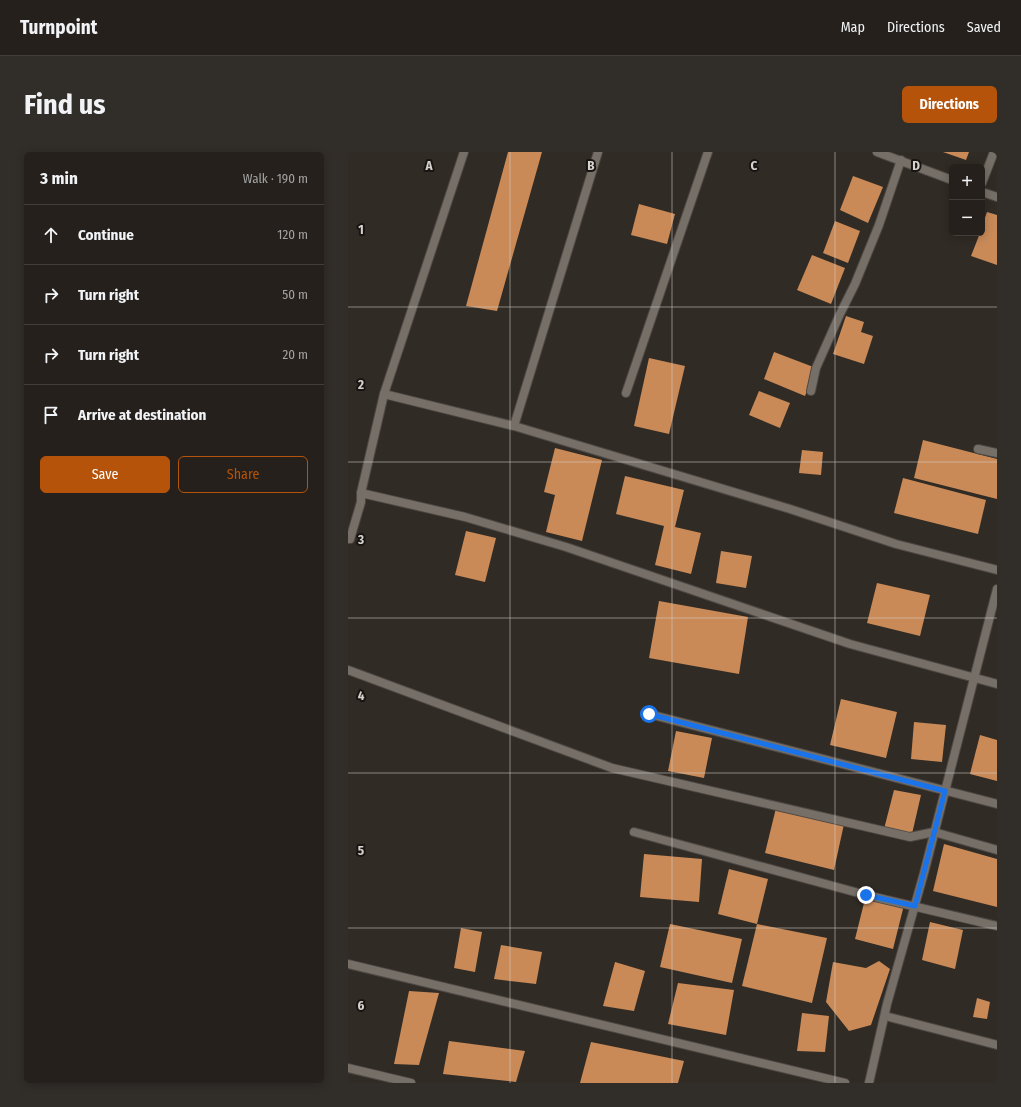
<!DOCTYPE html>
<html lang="en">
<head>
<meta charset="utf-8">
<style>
  body { margin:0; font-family:"Fira Sans Condensed",sans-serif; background:#312d29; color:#f1f3f6 }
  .controls { position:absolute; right:12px; top:12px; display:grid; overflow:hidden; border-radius:6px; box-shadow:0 2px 10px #0003 }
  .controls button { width:36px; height:36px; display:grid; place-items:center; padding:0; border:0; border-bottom:1px solid #423e3b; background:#25201c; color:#f1f3f6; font:20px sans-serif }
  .stop { position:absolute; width:12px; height:12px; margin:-9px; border:3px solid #1a73e8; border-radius:50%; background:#fff }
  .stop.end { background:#1a73e8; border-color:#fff; box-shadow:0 1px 4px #0008 }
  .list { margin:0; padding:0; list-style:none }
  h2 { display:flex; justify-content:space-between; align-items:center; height:52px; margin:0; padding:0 16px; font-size:17px }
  h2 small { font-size:13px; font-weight:400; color:#a3a3a3 }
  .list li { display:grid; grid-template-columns:26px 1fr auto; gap:12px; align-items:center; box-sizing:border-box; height:60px; padding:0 16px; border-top:1px solid #423e3b }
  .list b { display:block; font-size:15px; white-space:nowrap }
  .list em { font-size:13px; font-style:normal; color:#a3a3a3 }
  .actions { display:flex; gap:8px; padding:12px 16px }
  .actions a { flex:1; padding:9px 0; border:1px solid #b45309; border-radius:6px; text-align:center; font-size:14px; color:#b45309 }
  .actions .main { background:#b45309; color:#fff }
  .icon { flex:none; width:22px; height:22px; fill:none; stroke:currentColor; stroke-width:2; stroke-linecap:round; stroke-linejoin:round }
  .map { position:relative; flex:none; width:649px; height:931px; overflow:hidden; border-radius:6px }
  header { display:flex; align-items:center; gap:24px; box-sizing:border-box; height:56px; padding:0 20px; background:#25201c; border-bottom:1px solid #423e3b }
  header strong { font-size:19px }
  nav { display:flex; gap:22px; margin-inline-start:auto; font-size:14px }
  .intro { display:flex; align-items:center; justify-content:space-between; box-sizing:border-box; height:96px; padding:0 24px }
  h1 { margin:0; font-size:28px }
  .button { padding:10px 18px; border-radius:6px; background:#b45309; color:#fff; font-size:14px; font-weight:700 }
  main { display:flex; gap:24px; padding:0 24px }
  aside { flex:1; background:#25201c; border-radius:6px; box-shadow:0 2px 10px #0003 }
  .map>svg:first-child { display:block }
  .building { fill:#c98a58 }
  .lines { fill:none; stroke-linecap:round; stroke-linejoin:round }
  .minor-casing { stroke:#4e4844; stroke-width:10 }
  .minor { stroke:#766f68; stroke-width:8 }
  .route { stroke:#1a73e8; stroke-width:5 }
  .grid { fill:none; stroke:#d6d2ce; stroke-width:1; stroke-opacity:0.55 }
  .grid-label { font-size:13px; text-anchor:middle; font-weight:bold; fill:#d6d2ce; stroke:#171411; stroke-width:4; stroke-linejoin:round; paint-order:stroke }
</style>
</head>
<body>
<header>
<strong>Turnpoint</strong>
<nav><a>Map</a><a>Directions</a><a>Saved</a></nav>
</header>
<div class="intro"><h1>Find us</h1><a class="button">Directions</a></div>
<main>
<aside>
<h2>3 min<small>Walk · 190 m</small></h2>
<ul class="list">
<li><svg class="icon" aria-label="ahead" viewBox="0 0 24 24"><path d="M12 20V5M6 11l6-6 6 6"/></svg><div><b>Continue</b></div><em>120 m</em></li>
<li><svg class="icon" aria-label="right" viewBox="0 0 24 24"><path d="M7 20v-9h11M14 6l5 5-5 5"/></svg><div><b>Turn right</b></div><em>50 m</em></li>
<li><svg class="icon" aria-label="right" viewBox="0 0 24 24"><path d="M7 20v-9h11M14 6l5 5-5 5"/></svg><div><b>Turn right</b></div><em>20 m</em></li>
<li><svg class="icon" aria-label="arrive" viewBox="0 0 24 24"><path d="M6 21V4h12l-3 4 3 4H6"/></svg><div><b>Arrive at destination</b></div></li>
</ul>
<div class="actions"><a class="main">Save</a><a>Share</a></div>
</aside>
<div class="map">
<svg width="649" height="931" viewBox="0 0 649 931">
  <rect width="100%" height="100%" fill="#312b25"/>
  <g class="building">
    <polygon points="160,0 194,0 149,159 118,154"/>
    <polygon points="595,0 621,0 618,8"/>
    <polygon points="505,24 535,35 520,71 492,58"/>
    <polygon points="291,52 327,62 319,92 283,83"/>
    <polygon points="639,60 649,63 649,113 623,104 632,81 634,81 634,74"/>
    <polygon points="487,69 512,79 500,111 475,101"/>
    <polygon points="464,103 497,116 483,152 449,138"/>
    <polygon points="498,164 516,170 513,180 525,184 516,212 485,202"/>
    <polygon points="426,200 468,216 457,244 416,227"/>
    <polygon points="301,206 337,214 321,282 286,274"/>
    <polygon points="411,239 442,251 432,276 401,263"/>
    <polygon points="575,288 649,307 649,347 566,326"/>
    <polygon points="207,296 254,308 234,389 198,380 207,343 196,340"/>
    <polygon points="454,298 475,300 473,323 451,321"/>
    <polygon points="277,324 336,338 327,375 353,381 343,422 307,413 316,374 268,362"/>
    <polygon points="555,326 638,348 630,382 546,361"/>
    <polygon points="118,379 148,386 137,430 107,423"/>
    <polygon points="373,399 404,404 398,436 368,431"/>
    <polygon points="529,431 582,443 572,484 519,471"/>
    <polygon points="311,449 400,465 391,522 301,506"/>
    <polygon points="493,547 549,560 538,606 482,593"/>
    <polygon points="566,570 598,573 594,610 563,607"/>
    <polygon points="328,579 364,586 356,626 320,619"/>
    <polygon points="632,583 649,588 649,629 622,622"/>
    <polygon points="546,638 573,643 564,682 536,677"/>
    <polygon points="428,656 496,672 486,718 417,701"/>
    <polygon points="596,692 649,707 649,755 585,739"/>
    <polygon points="296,702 354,707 351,750 292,745"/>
    <polygon points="381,717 420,727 409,772 370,762"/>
    <polygon points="518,743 556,753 545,797 507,787"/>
    <polygon points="582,770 615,778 607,817 574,808"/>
    <polygon points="322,772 394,787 384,831 312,815"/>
    <polygon points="409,772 479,786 464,851 394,834"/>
    <polygon points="113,776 134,780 127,820 106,816"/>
    <polygon points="153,793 194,800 188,832 146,827"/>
    <polygon points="531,809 542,817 523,873 501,879 478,850 485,810 518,816"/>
    <polygon points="267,810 297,819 286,859 255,854"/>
    <polygon points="330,831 386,838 378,883 320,872"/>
    <polygon points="61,839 91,841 71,913 46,912"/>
    <polygon points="629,846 642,850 639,867 625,865"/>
    <polygon points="454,861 481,864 477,900 449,899"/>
    <polygon points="101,889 177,899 168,930 95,922"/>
    <polygon points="243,890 336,909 330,931 232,931"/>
  </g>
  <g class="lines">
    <defs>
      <g id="minor">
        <polyline points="116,0 36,242 166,274 442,357 548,392 649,418"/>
        <polyline points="529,0 604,28"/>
        <polyline points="634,31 646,0"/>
        <polyline points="634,40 649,45"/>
        <polyline points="463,239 468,216 492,162 507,132 531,73 553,8"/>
        <polyline points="278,241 360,0"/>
        <polyline points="36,242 13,341 117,365 218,395 502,492 649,532"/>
        <polyline points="166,274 250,0"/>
        <polyline points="630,297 649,301"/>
        <polyline points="0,387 2,387 13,350 13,341"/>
        <polyline points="0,518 264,616 562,685 586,680 649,698"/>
        <polyline points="301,562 649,652"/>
        <polyline points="286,680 518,743 649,774"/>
        <polyline points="0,812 497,931"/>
        <polyline points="537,864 649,893"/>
        <polyline points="0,916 63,931"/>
        <polyline points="521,931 539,852 576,721 649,437"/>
      </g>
    </defs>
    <use href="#minor" class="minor-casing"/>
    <use href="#minor" class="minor"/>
  </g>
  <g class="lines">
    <polyline class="route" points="301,562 597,639 567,754 518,743"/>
  </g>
  <path class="grid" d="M 162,0 L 162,931M 324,0 L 324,931M 487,0 L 487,931M 0,155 L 649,155M 0,310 L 649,310M 0,466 L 649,466M 0,621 L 649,621M 0,776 L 649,776"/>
  <g class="grid-label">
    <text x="81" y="18">A</text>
    <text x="243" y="18">B</text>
    <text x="406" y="18">C</text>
    <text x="568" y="18">D</text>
    <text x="13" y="82">1</text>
    <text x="13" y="237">2</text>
    <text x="13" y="392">3</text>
    <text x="13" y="548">4</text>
    <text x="13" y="703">5</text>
    <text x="13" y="858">6</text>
  </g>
</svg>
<div class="controls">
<button>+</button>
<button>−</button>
</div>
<div class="stop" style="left:301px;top:562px"></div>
<div class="stop end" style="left:518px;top:743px"></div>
</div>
</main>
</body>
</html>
